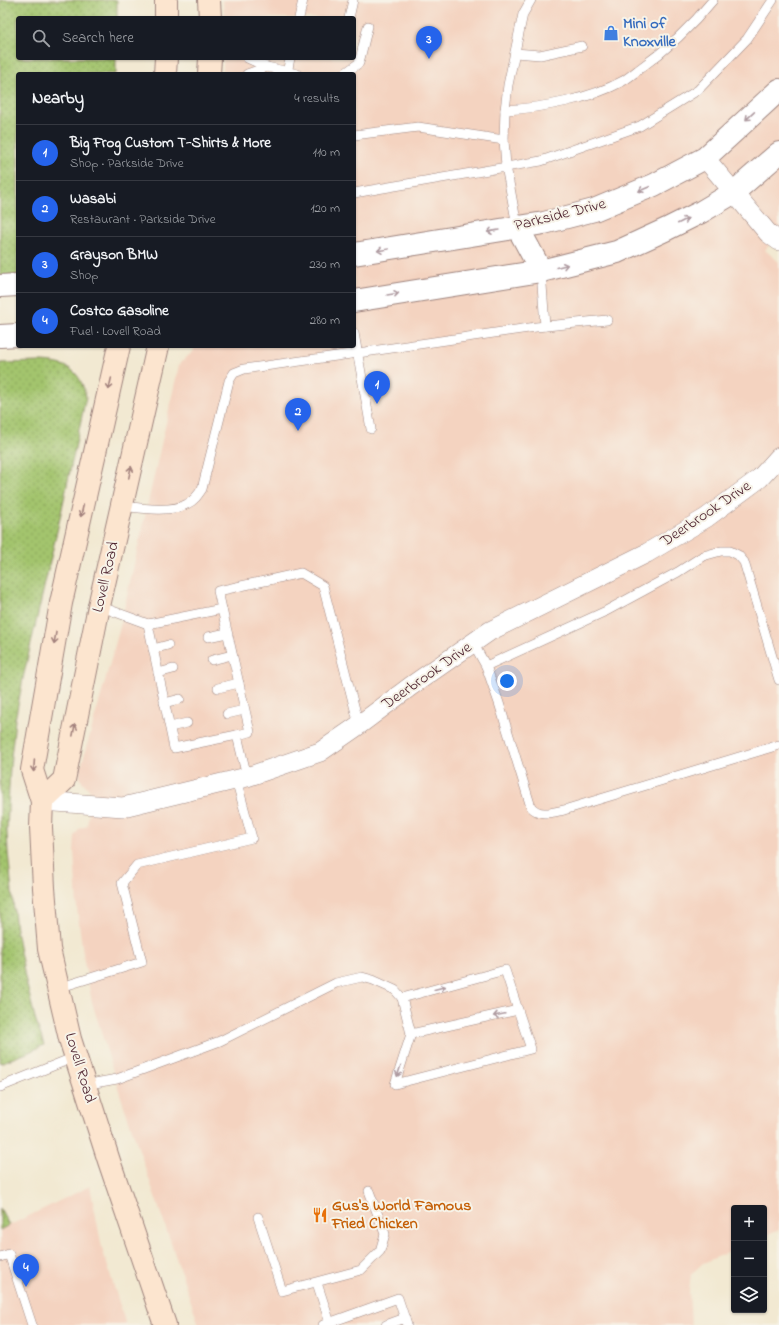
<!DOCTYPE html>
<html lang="en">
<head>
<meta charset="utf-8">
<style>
  body { margin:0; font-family:"Indie Flower",sans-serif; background:#20242c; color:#f1f3f6 }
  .controls { position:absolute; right:12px; bottom:12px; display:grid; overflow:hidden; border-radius:4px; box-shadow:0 1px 3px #0004 }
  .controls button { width:36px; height:36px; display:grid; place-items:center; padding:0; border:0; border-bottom:1px solid #363941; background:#171b24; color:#f1f3f6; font:20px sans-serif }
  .you { position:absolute; left:507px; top:681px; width:14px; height:14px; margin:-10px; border:3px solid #fff; border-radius:50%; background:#1a73e8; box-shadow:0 0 0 6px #1a73e833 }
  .badge { display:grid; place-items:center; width:26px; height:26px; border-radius:50%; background:#2563eb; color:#fff; font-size:13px; font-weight:700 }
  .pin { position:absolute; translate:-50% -33px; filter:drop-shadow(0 1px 2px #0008) }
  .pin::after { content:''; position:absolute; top:21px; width:14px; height:12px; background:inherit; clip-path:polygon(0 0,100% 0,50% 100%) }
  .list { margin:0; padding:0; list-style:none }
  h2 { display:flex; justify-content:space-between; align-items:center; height:52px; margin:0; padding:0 16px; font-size:17px }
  h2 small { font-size:13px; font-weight:400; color:#9ea1a6 }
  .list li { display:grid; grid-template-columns:26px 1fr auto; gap:12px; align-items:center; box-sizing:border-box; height:56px; padding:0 16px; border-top:1px solid #363941 }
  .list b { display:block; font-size:15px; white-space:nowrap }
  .list p { margin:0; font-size:13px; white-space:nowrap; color:#9ea1a6 }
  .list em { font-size:13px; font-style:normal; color:#9ea1a6 }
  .icon { flex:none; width:22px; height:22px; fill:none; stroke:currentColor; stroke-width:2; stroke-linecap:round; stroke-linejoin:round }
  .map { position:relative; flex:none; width:779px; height:1325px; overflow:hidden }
  .search { position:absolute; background:#171b24; box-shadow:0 1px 3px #0004; left:16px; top:16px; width:340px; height:44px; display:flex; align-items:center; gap:10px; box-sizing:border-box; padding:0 14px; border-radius:4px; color:#9ea1a6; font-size:15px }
  .panel { position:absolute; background:#171b24; box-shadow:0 1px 3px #0004; left:16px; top:72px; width:340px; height:276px; border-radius:4px }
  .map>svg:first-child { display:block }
  .built { fill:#f4d3c0 }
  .park { fill:url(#park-dots); stroke:#76724c }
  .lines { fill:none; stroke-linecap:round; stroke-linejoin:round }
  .service-casing { stroke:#9e847e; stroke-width:10 }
  .minor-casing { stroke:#9e847e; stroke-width:20 }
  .tertiary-casing { stroke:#9e847e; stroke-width:24 }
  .secondary-casing { stroke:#9e847e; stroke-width:24 }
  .service { stroke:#fff; stroke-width:9 }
  .minor { stroke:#fff; stroke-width:19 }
  .tertiary { stroke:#fff; stroke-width:22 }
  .secondary { stroke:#fce5cf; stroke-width:22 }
  .oneway { stroke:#ae9aa0 }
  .oneway2 { stroke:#a3827d }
  .labels { text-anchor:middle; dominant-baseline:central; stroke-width:4; stroke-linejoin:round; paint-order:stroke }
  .shop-label { font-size:16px; font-weight:bold; fill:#366cbe; stroke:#f7f3e8; text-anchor:start }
  .street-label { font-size:16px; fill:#4a1f2b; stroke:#f7f3e8 }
  .food-label { font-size:16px; font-weight:bold; fill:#c56008; stroke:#f7f3e8; text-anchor:start }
</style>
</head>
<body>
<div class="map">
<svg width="779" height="1325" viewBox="0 0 779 1325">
  <defs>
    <pattern id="park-dots" width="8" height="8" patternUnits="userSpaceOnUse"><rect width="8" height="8" fill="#a3c46d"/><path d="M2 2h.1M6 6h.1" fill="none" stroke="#879f5a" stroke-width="1.8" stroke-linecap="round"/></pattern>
  </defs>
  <rect width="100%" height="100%" fill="#f7f3e8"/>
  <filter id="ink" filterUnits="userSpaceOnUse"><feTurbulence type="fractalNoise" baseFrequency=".025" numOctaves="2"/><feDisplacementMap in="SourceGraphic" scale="8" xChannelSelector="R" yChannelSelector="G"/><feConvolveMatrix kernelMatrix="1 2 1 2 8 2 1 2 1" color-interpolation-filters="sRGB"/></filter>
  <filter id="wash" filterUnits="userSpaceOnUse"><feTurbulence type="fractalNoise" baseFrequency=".012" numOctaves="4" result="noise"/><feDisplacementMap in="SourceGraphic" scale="16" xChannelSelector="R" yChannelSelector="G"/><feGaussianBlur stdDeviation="0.9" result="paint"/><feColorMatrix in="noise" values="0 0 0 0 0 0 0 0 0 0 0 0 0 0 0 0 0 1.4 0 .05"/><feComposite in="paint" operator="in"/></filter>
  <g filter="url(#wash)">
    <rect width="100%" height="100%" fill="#f2e9d2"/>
    <g class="built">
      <polygon points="223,0 779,0 779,233 765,250 779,262 779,1230 764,1237 764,1208 734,1208 734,1250 703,1263 691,1274 689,1290 691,1325 199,1325 121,1097 92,1002 84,961 77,908 74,851 75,836 79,829 87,826 92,793 80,779 80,771 120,627 179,365 188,356 194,351 194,346 354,346 354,74 223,74 223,58 354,58 354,18 224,18"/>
      <polygon points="90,1186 102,1248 126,1325 0,1325 0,1230"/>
    </g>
    <g class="park">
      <polygon points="0,0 117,0 117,18 18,18 18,58 116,58 116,74 18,74 18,275 0,276"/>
      <path d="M 41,362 C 68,363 80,370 86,397 L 58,527 L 24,674 L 15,720 L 10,767 L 7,831 L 8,852 L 16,930 L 25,977 L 35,1018 L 44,1045 L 27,1053 L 0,1063 L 0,363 Z"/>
      <polygon points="0,1208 9,1225 0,1230"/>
    </g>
  </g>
  <g filter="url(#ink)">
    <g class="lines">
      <defs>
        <g id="service">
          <polyline points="299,18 303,0"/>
          <polyline points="349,18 353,0"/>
          <polyline points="515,53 540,55 582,46"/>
          <polyline points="247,58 267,67 297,74"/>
          <polyline points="247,74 267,67"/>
          <polyline points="287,74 290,58"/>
          <polyline points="344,74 359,63 368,26"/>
          <path d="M 505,110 C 542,108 590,99 623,81 C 628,78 633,74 638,70 C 665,51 692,26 713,0"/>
          <polyline points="354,135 418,127 504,140"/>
          <polyline points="354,193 541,161 640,126 698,90 747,39 773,0"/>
          <polyline points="517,226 506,166 504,140 505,110 508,85 523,14 531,0"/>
          <polyline points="541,271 545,326"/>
          <polyline points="354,333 371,429"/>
          <path d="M 122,506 C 139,508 172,513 187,504 C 194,501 198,495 202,489 L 229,381 L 234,373 L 244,369 L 358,353 L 536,327 L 607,320"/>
          <polyline points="99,606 148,624 222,609 218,591 301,573 323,586 359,725"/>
          <polyline points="222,609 250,732 237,735"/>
          <polyline points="148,624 174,748 237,735 247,777"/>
          <polyline points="208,637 227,633"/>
          <path d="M 473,643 L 486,666 L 499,703 L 531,807 C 540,817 553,812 564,810 L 779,745"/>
          <polyline points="153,649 168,645"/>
          <polyline points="212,660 232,655"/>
          <polyline points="486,666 606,611 678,572 703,556 721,551 730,551 738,555 744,562 779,680"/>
          <polyline points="158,673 173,669"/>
          <polyline points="218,688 239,683"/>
          <polyline points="164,703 180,699"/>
          <polyline points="227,714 244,710"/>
          <polyline points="170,727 187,723"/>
          <polyline points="58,988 142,962 122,883 137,865 252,838 236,779"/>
          <polyline points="402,998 505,970 518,1010 411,1034"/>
          <polyline points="84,1085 117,1079 220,1041 336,983 362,977 373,980 395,990 402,998 411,1034 395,1084 531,1049 518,1010"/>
          <polyline points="0,1087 75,1057"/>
          <polyline points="258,1217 282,1291 361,1270 380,1251 385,1234 369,1191"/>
          <polyline points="0,1257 9,1254 32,1325"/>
          <polyline points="317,1283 330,1323"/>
          <polyline points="323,1325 398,1298 407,1325"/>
          <polyline points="386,1325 405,1318"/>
        </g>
        <g id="minor">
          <polyline points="705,158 768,233 779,241"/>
          <polyline points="42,801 123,807 247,777 320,752 359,725 411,686 490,631 647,553 706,518 760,478 779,457"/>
        </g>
        <g id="tertiary">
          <polyline points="517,226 541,271"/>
          <polyline points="354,254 544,223 594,210 654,185 705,158 779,90"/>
          <polyline points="0,286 18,285"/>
          <polyline points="354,301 541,271 617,252 667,229 701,212 733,193 779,153"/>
          <polyline points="0,336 18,335"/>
        </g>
        <g id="secondary">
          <polyline points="166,0 166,18"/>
          <polyline points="209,0 210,18"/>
          <polyline points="165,74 166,58"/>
          <polyline points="209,74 210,58"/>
          <polyline points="119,346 61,603 32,770 42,801 41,827 44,888 49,949 70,1039 109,1161 165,1325"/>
          <polyline points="42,801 64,780 99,606 158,346"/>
        </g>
      </defs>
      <use href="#service" class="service-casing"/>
      <use href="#minor" class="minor-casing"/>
      <use href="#tertiary" class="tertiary-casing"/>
      <use href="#secondary" class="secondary-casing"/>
      <use href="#service" class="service"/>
      <use href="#minor" class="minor"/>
      <use href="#tertiary" class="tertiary"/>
      <use href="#secondary" class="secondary"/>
    </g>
    <defs><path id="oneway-shaft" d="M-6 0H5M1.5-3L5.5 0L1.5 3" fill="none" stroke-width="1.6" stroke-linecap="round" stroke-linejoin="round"/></defs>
    <g class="oneway">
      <use href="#oneway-shaft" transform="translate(750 116) rotate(137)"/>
      <use href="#oneway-shaft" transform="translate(644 189) rotate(157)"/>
      <use href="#oneway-shaft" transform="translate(683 221) rotate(-27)"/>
      <use href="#oneway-shaft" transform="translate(493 231) rotate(170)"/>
      <use href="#oneway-shaft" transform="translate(383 250) rotate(171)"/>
      <use href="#oneway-shaft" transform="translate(562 266) rotate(-14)"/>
      <use href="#oneway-shaft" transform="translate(393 294) rotate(-9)"/>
      <use href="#oneway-shaft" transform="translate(440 988) rotate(-15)"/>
      <use href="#oneway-shaft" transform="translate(499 1015) rotate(168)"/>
      <use href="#oneway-shaft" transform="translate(399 1071) rotate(108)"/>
    </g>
    <g class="oneway2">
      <use href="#oneway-shaft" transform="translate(110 384) rotate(103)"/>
      <use href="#oneway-shaft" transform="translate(130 472) rotate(-78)"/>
      <use href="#oneway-shaft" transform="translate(82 511) rotate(103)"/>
      <use href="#oneway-shaft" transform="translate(55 638) rotate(100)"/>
      <use href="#oneway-shaft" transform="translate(74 730) rotate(-79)"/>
      <use href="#oneway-shaft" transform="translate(34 766) rotate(94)"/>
    </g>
  </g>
  <defs>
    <symbol id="shop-bare" viewBox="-9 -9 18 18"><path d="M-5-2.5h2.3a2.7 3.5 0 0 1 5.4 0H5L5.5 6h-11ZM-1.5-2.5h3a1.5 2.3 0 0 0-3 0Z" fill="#3f7fe0" stroke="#f7f3e8" stroke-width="2.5" paint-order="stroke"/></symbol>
    <symbol id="restaurant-bare" viewBox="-9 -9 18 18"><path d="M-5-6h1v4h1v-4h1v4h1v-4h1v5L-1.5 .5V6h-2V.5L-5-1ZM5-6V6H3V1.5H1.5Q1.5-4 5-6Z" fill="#e8710a" stroke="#f7f3e8" stroke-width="2.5" paint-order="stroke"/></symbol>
  </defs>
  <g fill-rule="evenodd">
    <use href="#shop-bare" x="600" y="22" width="22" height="22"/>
    <use href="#restaurant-bare" x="309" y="1204" width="22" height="22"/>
  </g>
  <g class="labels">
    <g class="shop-label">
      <text x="623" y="24">Mini of<tspan x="623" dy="18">Knoxville</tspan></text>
    </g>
    <g class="street-label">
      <text transform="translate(560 215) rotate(-14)">Parkside Drive</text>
      <text transform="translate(706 514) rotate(-34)">Deerbrook Drive</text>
      <text transform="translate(106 577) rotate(-77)">Lovell Road</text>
      <text transform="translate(427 676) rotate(-35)">Deerbrook Drive</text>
      <text transform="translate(80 1068) rotate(73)">Lovell Road</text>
    </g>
    <g class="food-label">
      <text x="332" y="1206">Gus's World Famous<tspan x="332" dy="18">Fried Chicken</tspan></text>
    </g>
  </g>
</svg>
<div class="controls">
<button>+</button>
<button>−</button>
<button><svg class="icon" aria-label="layers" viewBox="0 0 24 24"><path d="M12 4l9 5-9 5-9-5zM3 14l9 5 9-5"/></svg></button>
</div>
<div class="you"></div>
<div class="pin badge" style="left:377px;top:404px">1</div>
<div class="pin badge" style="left:298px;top:431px">2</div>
<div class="pin badge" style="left:429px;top:59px">3</div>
<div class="pin badge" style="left:26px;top:1287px">4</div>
<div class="search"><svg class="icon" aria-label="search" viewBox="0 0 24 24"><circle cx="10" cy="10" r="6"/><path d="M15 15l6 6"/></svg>Search here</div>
<section class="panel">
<h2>Nearby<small>4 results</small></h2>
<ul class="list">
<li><span class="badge">1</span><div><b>Big Frog Custom T-Shirts &amp; More</b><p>Shop · Parkside Drive</p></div><em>110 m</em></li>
<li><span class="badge">2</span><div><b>Wasabi</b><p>Restaurant · Parkside Drive</p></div><em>120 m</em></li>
<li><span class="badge">3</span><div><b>Grayson BMW</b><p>Shop</p></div><em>230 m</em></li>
<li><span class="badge">4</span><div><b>Costco Gasoline</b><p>Fuel · Lovell Road</p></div><em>280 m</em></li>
</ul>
</section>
</div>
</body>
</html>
